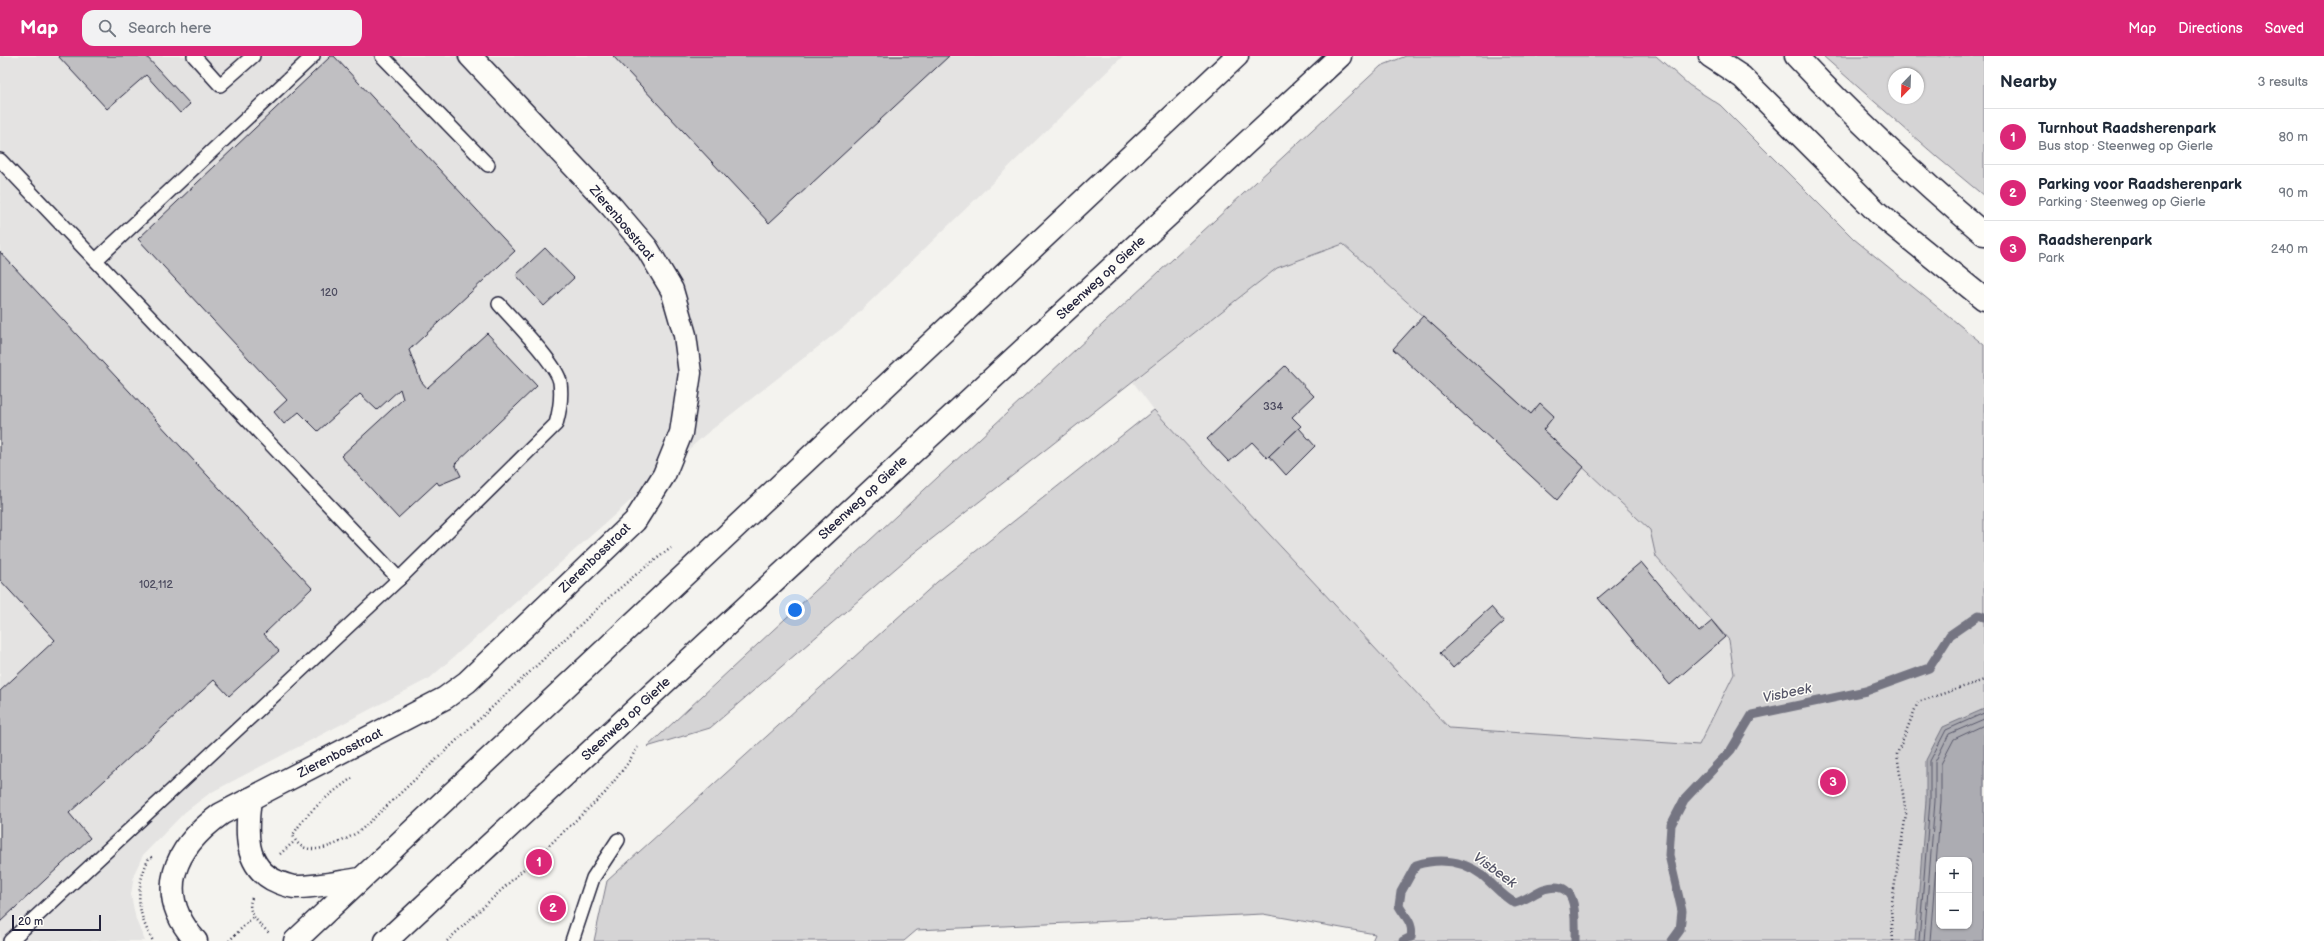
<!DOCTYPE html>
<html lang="en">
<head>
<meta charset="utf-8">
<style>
  body { margin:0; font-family:"Balsamiq Sans",sans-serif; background:#f2f2f3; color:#1f2937 }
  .controls { position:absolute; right:12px; bottom:12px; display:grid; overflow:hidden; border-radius:8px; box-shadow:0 1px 3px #0004 }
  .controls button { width:36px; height:36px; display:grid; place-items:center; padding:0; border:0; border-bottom:1px solid #e0e1e3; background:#fff; color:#1f2937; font:20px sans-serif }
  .compass { position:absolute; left:1888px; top:12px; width:36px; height:36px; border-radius:50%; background:#fff; box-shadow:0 1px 3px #0004; rotate:203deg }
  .scale { position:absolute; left:12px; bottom:10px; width:89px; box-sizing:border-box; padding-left:4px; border:2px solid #22223b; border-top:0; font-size:11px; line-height:14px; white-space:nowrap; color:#22223b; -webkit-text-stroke:3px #fdfcf7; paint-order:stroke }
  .you { position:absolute; left:795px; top:554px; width:14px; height:14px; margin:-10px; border:3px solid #fff; border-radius:50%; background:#1a73e8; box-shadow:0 0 0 6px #1a73e833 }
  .badge { display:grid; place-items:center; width:26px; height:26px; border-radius:50%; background:#db2777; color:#fff; font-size:13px; font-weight:700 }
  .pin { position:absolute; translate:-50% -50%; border:2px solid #fff; box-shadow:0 1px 4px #0006 }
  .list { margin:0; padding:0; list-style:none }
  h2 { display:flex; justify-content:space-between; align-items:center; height:52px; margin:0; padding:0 16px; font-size:17px }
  h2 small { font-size:13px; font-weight:400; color:#747a83 }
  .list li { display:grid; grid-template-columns:26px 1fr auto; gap:12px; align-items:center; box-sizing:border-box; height:56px; padding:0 16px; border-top:1px solid #e0e1e3 }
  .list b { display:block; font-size:15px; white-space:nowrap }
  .list p { margin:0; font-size:13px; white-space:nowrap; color:#747a83 }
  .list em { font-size:13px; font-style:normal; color:#747a83 }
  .icon { flex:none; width:22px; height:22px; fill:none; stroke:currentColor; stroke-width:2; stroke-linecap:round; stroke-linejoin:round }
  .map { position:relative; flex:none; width:1984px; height:885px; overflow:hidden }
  header { display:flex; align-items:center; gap:24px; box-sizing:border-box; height:56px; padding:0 20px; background:#db2777; color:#fff }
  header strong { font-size:19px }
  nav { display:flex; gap:22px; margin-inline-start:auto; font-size:14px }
  .search { width:280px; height:36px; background:#f2f2f3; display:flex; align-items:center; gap:10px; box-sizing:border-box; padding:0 14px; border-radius:12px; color:#747a83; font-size:15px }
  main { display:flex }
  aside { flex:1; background:#fff }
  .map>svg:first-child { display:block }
  .built { fill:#e4e3e2 }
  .green { fill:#d5d4d5; stroke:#7c7b88; fill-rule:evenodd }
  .water { fill:#acacb2; stroke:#757582; fill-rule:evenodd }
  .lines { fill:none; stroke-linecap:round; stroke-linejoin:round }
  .shore { stroke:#59596b; stroke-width:1 }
  .stream { stroke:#757582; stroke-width:9 }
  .building { fill:#c0bfc2; stroke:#22223b }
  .lane-casing { stroke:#22223b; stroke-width:16 }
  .street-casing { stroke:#22223b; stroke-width:25 }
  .primary-casing { stroke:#22223b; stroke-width:25 }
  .highway-casing { stroke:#22223b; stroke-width:25 }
  .path { stroke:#22223b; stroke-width:2.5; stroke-dasharray:1 3; stroke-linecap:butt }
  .lane { stroke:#fdfcf7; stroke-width:13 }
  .street { stroke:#fdfcf7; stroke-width:22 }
  .primary { stroke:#fdfcf7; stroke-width:22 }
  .highway { stroke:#fdfcf7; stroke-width:22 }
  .labels { text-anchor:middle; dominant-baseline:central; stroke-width:3; stroke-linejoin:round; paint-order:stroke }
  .number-label { font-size:11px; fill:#4a495d }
  .street-label { font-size:13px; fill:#22223b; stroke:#fdfcf7 }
  .water-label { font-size:14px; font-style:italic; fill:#59596b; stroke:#fdfcf7 }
</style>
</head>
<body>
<header>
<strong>Map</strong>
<div class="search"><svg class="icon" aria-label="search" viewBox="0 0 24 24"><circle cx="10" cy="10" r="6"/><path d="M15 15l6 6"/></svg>Search here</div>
<nav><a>Map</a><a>Directions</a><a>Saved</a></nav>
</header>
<main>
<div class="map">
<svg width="1984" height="885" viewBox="0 0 1984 885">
  <rect width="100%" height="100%" fill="#f4f3ef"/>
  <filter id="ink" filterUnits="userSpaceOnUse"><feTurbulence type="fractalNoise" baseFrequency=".025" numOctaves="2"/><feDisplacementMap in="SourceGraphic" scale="8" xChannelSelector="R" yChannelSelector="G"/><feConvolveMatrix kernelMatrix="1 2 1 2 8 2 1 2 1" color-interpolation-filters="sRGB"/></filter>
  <g filter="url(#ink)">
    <g class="built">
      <polygon points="0,0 1123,0 845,270 706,378 430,622 210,737 185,756 143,799 134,818 131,839 136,864 145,885 0,885"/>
      <polygon points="1343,188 1530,358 1540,347 1554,360 1543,374 1650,474 1656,501 1729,584 1734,618 1699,689 1449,672 1154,354 1133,326 1277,212"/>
    </g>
    <g class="green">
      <path d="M 1406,0 L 1656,0 L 1689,29 L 1720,49 L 1854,183 L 1984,289 L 1984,885 L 1372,885 L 1375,878 L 1263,858 L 917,874 L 904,885 L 594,885 L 607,825 L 937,526 L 1154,354 L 1449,672 L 1699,689 L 1734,618 L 1729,584 L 1656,501 L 1650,474 L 1543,374 L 1553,360 L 1540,348 L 1531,358 L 1343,188 L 1277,212 L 910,500 L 710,672 L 647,691 L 1381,10 ZM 1939,804 L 1969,804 L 1969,870 L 1939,870 Z"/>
      <path d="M 1823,0 L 1984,0 L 1984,140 L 1937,101 ZM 1894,18 L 1918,18 L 1918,42 L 1894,42 Z"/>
    </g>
    <path class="water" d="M 1984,653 L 1984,885 L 1915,885 L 1926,744 L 1926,704 L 1943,671 ZM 1939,804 L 1969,804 L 1969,870 L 1939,870 Z"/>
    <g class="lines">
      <g class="shore">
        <polyline points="1919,885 1930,745 1930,705 1946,674 1984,657"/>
        <polyline points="1924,885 1935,745 1935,706 1949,678 1984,663"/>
        <polyline points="1930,885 1941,745 1941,708 1954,683 1984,669"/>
      </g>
      <g class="stream">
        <path d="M 1403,885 L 1411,881 C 1414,867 1405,861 1399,850 L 1401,836 L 1416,809 C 1439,802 1462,804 1482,819 C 1493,828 1502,840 1515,847 C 1526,844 1534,837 1544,833 C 1580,822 1575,863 1575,885"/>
        <polyline points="1672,885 1680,874 1682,855 1669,799 1671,769 1684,744 1731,694 1752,659 1866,635 1929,612 1950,579 1979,559 1984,561"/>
      </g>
    </g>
    <g class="building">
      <polygon points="58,0 146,0 190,48 180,57 146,19 107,53"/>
      <polygon points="331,0 334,0 515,195 409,294 421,325 427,332 487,277 537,330 455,408 461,420 439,429 437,426 398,462 341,400 403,343 400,333 377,354 360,338 318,375 299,356 284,368 274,356 287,344 138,183"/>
      <polygon points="613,0 949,0 769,167"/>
      <polygon points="545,192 574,222 544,250 516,219"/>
      <polygon points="0,196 312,532 264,578 279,595 229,640 214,624 69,757 90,782 0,866 0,635 55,584 0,524"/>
      <polygon points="1423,260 1531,358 1540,347 1554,360 1543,374 1584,411 1557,444 1393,293"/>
      <polygon points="1285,310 1314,340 1292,361 1301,370 1267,402 1252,386 1229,406 1207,383"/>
      <polygon points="1299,372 1315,390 1286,419 1269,400"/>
      <polygon points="1641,506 1699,576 1712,565 1725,581 1670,629 1598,542"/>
      <polygon points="1491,551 1504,566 1453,612 1440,597"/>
    </g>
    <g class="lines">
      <defs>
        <g id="lane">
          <polyline points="194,0 220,29 253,0"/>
          <polyline points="382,0 488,109"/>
          <polyline points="0,104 399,523 10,885"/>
          <polyline points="96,204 313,0"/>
          <path d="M 399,523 L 556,368 C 560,354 562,341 560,326 C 557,308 513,264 499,248"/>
          <polyline points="572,885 593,822 618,784"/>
        </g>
        <g id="street">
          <path d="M 250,743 C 246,774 243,812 278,826 C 283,828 290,831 296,831 C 317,831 339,826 360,823"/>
          <path d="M 196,885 C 153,837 174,792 221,758 L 445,642 L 467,626 L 635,465 L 664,419 L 681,377 L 690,317 L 685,279 L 672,234 L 647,192 L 612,151 L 470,0"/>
        </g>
        <g id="primary">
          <polyline points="295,885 1237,0"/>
          <polyline points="386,885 1340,0"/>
        </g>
        <g id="highway">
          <polyline points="1710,0 1742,21 1878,157 1984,243"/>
          <path d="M 1796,0 C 1855,63 1918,122 1984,178"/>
        </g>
      </defs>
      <use href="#lane" class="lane-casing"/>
      <use href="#street" class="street-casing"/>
      <use href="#primary" class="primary-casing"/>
      <use href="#highway" class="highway-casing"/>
      <g class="path">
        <path d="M 352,722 C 330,738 307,755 293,779 C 303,808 345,785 361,774 L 613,538 L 639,516 L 671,492"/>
        <polyline points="280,798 295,785"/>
        <path d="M 152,801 L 149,802 C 135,832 136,856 153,885"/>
        <path d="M 252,842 C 245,857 260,868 270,878"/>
        <polyline points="229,885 253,861"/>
        <polyline points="447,885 605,737 628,707 639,689"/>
        <polyline points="1893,885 1891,852 1906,758 1897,698 1918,646 1984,624"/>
      </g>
      <use href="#lane" class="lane"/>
      <use href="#street" class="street"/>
      <use href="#primary" class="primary"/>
      <use href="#highway" class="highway"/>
    </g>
  </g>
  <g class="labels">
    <g class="number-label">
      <text x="329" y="236">120</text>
      <text x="1273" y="350">334</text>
      <text x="156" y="528">102,112</text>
    </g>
    <g class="street-label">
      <text transform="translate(622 167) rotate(50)">Zierenbosstraat</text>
      <text transform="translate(1101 222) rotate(-43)">Steenweg op Gierle</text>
      <text transform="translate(863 442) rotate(-43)">Steenweg op Gierle</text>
      <text transform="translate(595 502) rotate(-44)">Zierenbosstraat</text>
      <text transform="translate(626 663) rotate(-43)">Steenweg op Gierle</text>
      <text transform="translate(340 697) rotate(-27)">Zierenbosstraat</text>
    </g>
    <g class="water-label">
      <text transform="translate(1787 637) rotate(-12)">Visbeek</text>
      <text transform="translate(1495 814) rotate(36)">Visbeek</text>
    </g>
  </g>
</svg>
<div class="controls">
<button>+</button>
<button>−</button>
</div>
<svg class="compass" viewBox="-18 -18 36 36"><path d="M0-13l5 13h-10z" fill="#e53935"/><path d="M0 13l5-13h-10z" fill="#747a83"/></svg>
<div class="scale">20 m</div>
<div class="you"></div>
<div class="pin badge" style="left:539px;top:806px">1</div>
<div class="pin badge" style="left:553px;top:852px">2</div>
<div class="pin badge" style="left:1833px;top:726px">3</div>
</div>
<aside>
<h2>Nearby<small>3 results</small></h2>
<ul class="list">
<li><span class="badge">1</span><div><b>Turnhout Raadsherenpark</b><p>Bus stop · Steenweg op Gierle</p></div><em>80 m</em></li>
<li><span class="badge">2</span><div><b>Parking voor Raadsherenpark</b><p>Parking · Steenweg op Gierle</p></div><em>90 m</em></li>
<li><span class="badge">3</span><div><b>Raadsherenpark</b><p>Park</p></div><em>240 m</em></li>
</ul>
</aside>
</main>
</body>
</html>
